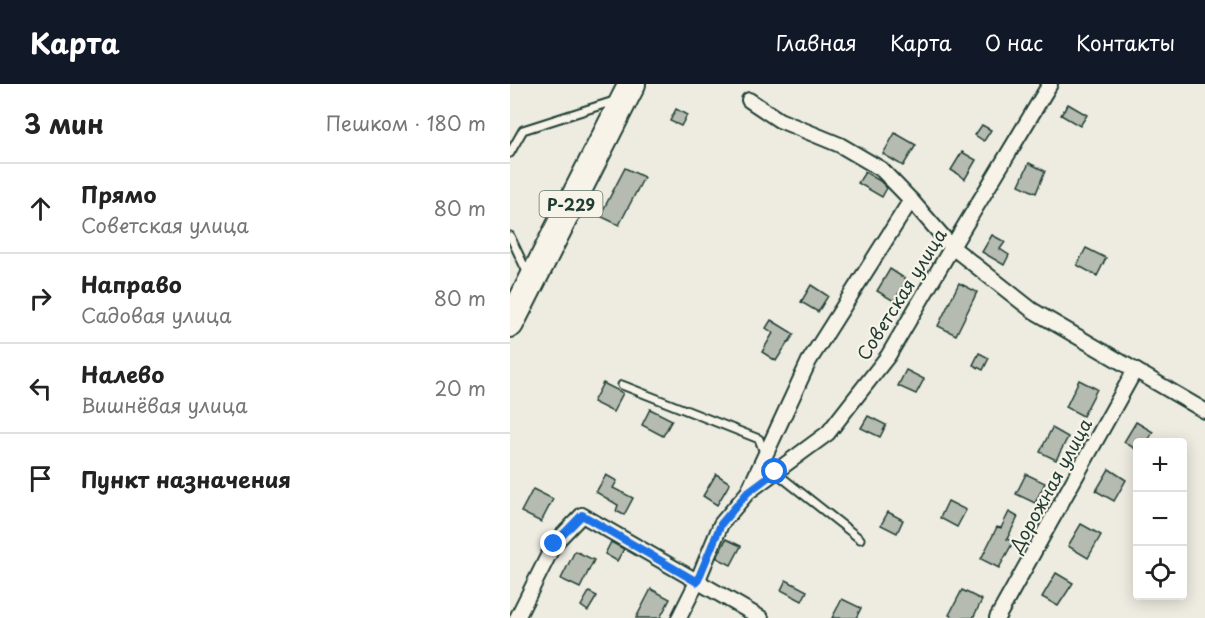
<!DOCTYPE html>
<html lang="ru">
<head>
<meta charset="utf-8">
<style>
  body { margin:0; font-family:"Playpen Sans",sans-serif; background:#f6f6f6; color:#222 }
  .controls { position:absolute; right:18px; bottom:18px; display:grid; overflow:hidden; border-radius:6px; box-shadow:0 3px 15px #0003 }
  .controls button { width:54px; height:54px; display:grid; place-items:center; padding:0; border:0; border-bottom:2px solid #e0e0e0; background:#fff; color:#222; font:30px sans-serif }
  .stop { position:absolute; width:18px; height:18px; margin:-14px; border:4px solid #1a73e8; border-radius:50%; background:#fff }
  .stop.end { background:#1a73e8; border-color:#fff; box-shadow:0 2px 6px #0008 }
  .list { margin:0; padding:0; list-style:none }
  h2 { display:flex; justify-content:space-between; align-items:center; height:78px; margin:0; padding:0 24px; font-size:26px }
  h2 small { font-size:20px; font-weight:400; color:#767676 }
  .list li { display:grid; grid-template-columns:39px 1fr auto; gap:18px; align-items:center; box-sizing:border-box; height:90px; padding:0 24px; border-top:2px solid #e0e0e0 }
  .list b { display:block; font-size:22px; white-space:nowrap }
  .list p { margin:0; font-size:20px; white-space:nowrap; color:#767676 }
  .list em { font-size:20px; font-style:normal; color:#767676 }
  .icon { flex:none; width:33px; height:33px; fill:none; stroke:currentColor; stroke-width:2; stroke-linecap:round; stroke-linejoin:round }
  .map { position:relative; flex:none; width:695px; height:534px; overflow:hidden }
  header { display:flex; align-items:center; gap:36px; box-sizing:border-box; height:84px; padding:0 30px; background:#111827; color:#fff }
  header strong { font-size:28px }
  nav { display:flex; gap:33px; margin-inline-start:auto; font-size:21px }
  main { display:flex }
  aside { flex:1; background:#fff }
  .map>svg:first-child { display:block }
  .building { fill:#b5bbb0; stroke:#1f3d34; stroke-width:1.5 }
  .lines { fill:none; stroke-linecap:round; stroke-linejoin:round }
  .lane-casing { stroke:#1f3d34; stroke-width:11 }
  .street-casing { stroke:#1f3d34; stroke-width:18 }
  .highway-casing { stroke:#1f3d34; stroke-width:30 }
  .lane { stroke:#f7f3e8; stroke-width:7 }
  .street { stroke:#f7f3e8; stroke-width:14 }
  .highway { stroke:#f7f3e8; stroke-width:26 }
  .route { stroke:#1a73e8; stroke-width:8 }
  .labels { text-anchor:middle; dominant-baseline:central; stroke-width:4.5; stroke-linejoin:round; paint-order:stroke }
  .shield { fill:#f7f3e8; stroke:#60746a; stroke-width:1.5 }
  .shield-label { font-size:16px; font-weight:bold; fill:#1f3d34 }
  .street-label { font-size:18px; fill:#1f3d34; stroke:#f7f3e8 }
</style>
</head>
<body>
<header>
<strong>Карта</strong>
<nav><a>Главная</a><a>Карта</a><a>О нас</a><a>Контакты</a></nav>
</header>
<main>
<aside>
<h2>3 мин<small>Пешком · 180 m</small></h2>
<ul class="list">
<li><svg class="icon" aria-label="ahead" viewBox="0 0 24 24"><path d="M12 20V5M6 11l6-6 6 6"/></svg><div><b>Прямо</b><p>Советская улица</p></div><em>80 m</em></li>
<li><svg class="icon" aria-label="right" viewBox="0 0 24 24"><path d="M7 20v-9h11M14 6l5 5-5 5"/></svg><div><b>Направо</b><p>Садовая улица</p></div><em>80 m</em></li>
<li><svg class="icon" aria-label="left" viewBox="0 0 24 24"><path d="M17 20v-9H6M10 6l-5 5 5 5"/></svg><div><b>Налево</b><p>Вишнёвая улица</p></div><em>20 m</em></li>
<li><svg class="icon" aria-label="arrive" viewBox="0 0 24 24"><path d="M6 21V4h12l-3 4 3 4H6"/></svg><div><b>Пункт назначения</b></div></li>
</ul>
</aside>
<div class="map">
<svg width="695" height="534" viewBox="0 0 695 534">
  <rect width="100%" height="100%" fill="#eeece1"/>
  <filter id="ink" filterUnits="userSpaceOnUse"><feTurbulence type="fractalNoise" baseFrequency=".0167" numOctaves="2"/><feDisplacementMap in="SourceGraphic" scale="12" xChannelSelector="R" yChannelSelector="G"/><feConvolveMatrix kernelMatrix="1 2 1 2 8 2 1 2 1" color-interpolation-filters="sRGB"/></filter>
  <g filter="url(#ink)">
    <g class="building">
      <polygon points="558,20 577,31 570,42 551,31"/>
      <polygon points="166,25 177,31 171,42 160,37"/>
      <polygon points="472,41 481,46 474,57 465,51"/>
      <polygon points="385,49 406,61 393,82 373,70"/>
      <polygon points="452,68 466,76 455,95 441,86"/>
      <polygon points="519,79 535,87 526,109 509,101"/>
      <polygon points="115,84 134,93 109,141 90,132"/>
      <polygon points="355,88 370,97 377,104 372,113 348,99"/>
      <polygon points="482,151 495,158 490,165 499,171 494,181 472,168"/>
      <polygon points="576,164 596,174 587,192 567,181"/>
      <polygon points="380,185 397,196 384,217 367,207"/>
      <polygon points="449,199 467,208 446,251 428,242"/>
      <polygon points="301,201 318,212 308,228 291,218"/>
      <polygon points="261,236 284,250 279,258 278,258 266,277 252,268 263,249 256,244"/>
      <polygon points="469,269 479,274 473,286 463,281"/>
      <polygon points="396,286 414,295 406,310 388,302"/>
      <polygon points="569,296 587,305 573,332 556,323"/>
      <polygon points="93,299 113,309 103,328 83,318"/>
      <polygon points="140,325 162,336 153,352 132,341"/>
      <polygon points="358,332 376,341 370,353 351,344"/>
      <polygon points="626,338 643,348 637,358 627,358 627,366 614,358"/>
      <polygon points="542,344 558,353 546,376 530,368"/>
      <polygon points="599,385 616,396 604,417 586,407"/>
      <polygon points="206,390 220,399 207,421 193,412"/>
      <polygon points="516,390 535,399 525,419 506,410"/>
      <polygon points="96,391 107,397 103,404 123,414 114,431 106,427 108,421 86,408"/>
      <polygon points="23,405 43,415 31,438 11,428"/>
      <polygon points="438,417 456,426 447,443 430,434"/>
      <polygon points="378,428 393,436 387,449 371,441"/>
      <polygon points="499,428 508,433 497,455 503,458 489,484 471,475 487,443 491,444"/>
      <polygon points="571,440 591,451 578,474 558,462"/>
      <polygon points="216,455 231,462 221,481 207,474"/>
      <polygon points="101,458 114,465 107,477 95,470"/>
      <polygon points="65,467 84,476 70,504 51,495"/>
      <polygon points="546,489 563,499 548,522 532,513"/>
      <polygon points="276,496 297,507 292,517 271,506"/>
      <polygon points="141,505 160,515 150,534 126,534"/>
      <polygon points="452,506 472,516 463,534 444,534 439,531"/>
      <polygon points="79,508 87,512 78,527 71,522"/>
      <polygon points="332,515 351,524 346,534 322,534"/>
    </g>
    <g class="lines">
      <defs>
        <g id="lane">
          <polyline points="0,69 13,46 107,16"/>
          <polyline points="0,152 18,190"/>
          <polyline points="112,301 249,355 255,371 265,388 350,455"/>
        </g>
        <g id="street">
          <polyline points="239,16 269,36 330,61 371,85 401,116 442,163 522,226 695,327"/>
          <polyline points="239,406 299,277 401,116"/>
          <polyline points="7,534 44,460 72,431 251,534"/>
          <polyline points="169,534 187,498 211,440 238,408 318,349 378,272 442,163 540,0"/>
          <polyline points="487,534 625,286"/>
        </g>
        <polyline id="highway" points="0,240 122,0"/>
      </defs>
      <use href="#lane" class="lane-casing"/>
      <use href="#street" class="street-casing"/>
      <use href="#highway" class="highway-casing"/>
      <use href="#lane" class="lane"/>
      <use href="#street" class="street"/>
      <use href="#highway" class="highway"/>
    </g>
  </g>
  <g class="lines" filter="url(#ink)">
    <polyline class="route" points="44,460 72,431 187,498 211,440 238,408 265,388"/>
  </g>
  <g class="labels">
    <rect class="shield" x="29.5" y="107" width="63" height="26" rx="4.5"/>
    <g class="shield-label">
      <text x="61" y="120">Р-229</text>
    </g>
    <g class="street-label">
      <text transform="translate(391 210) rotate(-58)">Советская улица</text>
      <text transform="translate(540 401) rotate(-61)">Дорожная улица</text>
    </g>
  </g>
</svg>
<div class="controls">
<button>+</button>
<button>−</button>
<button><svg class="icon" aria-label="locate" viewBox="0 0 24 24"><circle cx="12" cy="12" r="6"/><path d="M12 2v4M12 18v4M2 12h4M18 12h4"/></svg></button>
</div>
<div class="stop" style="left:265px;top:388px"></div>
<div class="stop end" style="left:44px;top:460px"></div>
</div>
</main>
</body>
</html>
